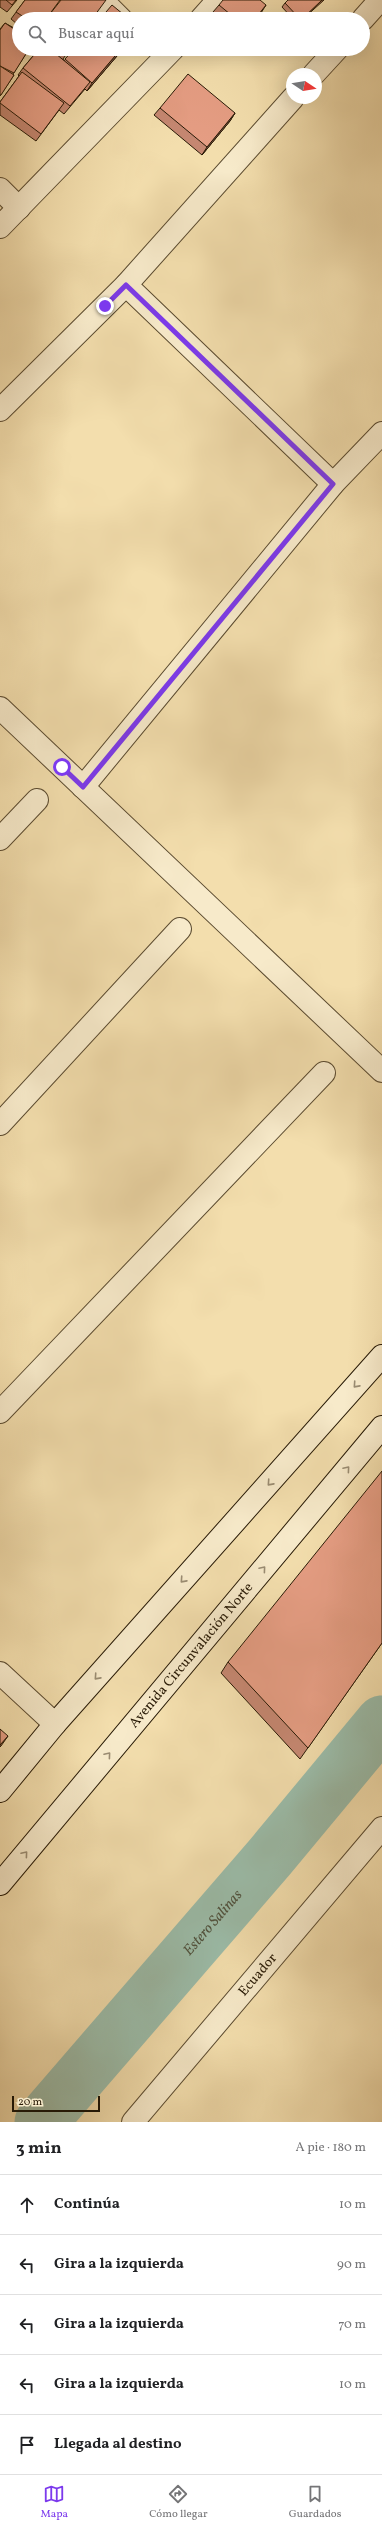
<!DOCTYPE html>
<html lang="es">
<head>
<meta charset="utf-8">
<style>
  body { margin:0; font-family:Vollkorn,serif; background:#f2f2f2; color:#202124 }
  .compass { position:absolute; left:286px; top:68px; width:36px; height:36px; border-radius:50%; background:#fff; box-shadow:0 4px 16px #0002; rotate:102deg }
  .scale { position:absolute; left:12px; bottom:10px; width:88px; box-sizing:border-box; padding-left:4px; border:2px solid #281a06; border-top:0; font-size:11px; line-height:14px; white-space:nowrap; color:#281a06; -webkit-text-stroke:3px #f7eaca; paint-order:stroke }
  .stop { position:absolute; width:12px; height:12px; margin:-9px; border:3px solid #7c3aed; border-radius:50%; background:#fff }
  .stop.end { background:#7c3aed; border-color:#fff; box-shadow:0 1px 4px #0008 }
  .list { margin:0; padding:0; list-style:none }
  h2 { display:flex; justify-content:space-between; align-items:center; height:52px; margin:0; padding:0 16px; font-size:17px }
  h2 small { font-size:13px; font-weight:400; color:#757577 }
  .list li { display:grid; grid-template-columns:26px 1fr auto; gap:12px; align-items:center; box-sizing:border-box; height:60px; padding:0 16px; border-top:1px solid #e0e0e0 }
  .list b { display:block; font-size:15px; white-space:nowrap }
  .list em { font-size:13px; font-style:normal; color:#757577 }
  .icon { flex:none; width:22px; height:22px; fill:none; stroke:currentColor; stroke-width:2; stroke-linecap:round; stroke-linejoin:round }
  .map { position:relative; flex:none; width:382px; height:2122px; overflow:hidden }
  .search { position:absolute; background:#fff; box-shadow:0 4px 16px #0002; left:12px; right:12px; top:12px; height:44px; display:flex; align-items:center; gap:10px; box-sizing:border-box; padding:0 14px; border-radius:22px; color:#757577; font-size:15px }
  .sheet { height:352px; background:#fff }
  nav { display:flex; justify-content:space-around; align-items:center; box-sizing:border-box; height:56px; border-top:1px solid #e0e0e0; background:#fff; font-size:11px; color:#757577 }
  nav a { display:grid; justify-items:center; gap:2px }
  nav .on { color:#7c3aed }
  .map>svg:first-child { display:block }
  .lines { fill:none; stroke-linecap:round; stroke-linejoin:round }
  .river { stroke:#9bbca9; stroke-width:53 }
  .minor-casing { stroke:#5b4b30; stroke-width:24 }
  .secondary-casing { stroke:#281a06; stroke-width:24 }
  .minor { stroke:#f7eaca; stroke-width:22 }
  .secondary { stroke:#f7eaca; stroke-width:22 }
  .wall { fill:#c58771; stroke:#281a06 }
  .shaded-wall { fill:#a06e5c; stroke:#281a06 }
  .building { fill:#e59d83; stroke:#281a06 }
  .oneway { stroke:#9a8c72 }
  .route { stroke:#7c3aed; stroke-width:5 }
  .labels { text-anchor:middle; dominant-baseline:central; stroke-width:3.5; stroke-linejoin:round; paint-order:stroke }
  .street-label { font-size:14px; fill:#281a06; stroke:#f7eaca }
  .water-label { font-size:15px; font-style:italic; fill:#50533f; stroke:#f7eaca }
</style>
</head>
<body>
<div class="map">
<svg width="382" height="2122" viewBox="0 0 382 2122">
  <rect width="100%" height="100%" fill="#f3dead"/>
  <filter id="stains"><feTurbulence type="fractalNoise" baseFrequency=".005" numOctaves="4"/><feColorMatrix values="0 0 0 0 .2 0 0 0 0 .09 0 0 0 0 .02 0 0 0 .5 -.17"/></filter>
  <radialGradient id="worn" r=".72"><stop offset=".6" stop-color="#630" stop-opacity="0"/><stop offset="1" stop-color="#630" stop-opacity=".3"/></radialGradient>
  <g class="lines">
    <path class="river" id="s1" d="M 41,2122 L 270,1857 L 382,1722"/>
    <defs>
      <g id="minor">
        <polyline points="102,0 121,19"/>
        <polyline points="201,19 218,0"/>
        <polyline points="363,19 380,0"/>
        <polyline points="314,74 337,49"/>
        <polyline points="0,189 19,208"/>
        <polyline points="0,227 173,49"/>
        <polyline points="126,285 333,484"/>
        <polyline points="0,410 126,285 293,98"/>
        <polyline points="0,708 382,1071"/>
        <polyline points="83,787 333,484 382,433"/>
        <polyline points="0,839 37,800"/>
        <polyline points="0,1124 180,929"/>
        <polyline points="0,1412 324,1073"/>
        <polyline points="0,1673 55,1724"/>
        <path id="s2" d="M 133,2122 L 382,1828"/>
      </g>
      <g id="secondary">
        <polyline points="0,1791 55,1724 382,1356"/>
        <path id="s3" d="M 0,1884 L 382,1427"/>
      </g>
    </defs>
    <use href="#minor" class="minor-casing"/>
    <use href="#secondary" class="secondary-casing"/>
    <use href="#minor" class="minor"/>
    <use href="#secondary" class="secondary"/>
  </g>
  <g class="wall">
    <polygon points="0,0 17,0 7,12 0,7"/>
    <polygon points="25,0 48,16 93,19 19,19 19,49 29,49 13,74 14,75 0,96 0,29 5,23 14,28 17,24 11,19"/>
    <polygon points="285,3 303,19 293,19 282,7"/>
    <polygon points="219,5 261,13 256,19 221,19 213,12"/>
    <polygon points="39,49 70,49 63,59 64,61 74,49 123,49 87,91 85,89 64,114 59,110 36,141 0,115 0,102 19,76 18,75 23,68"/>
    <polygon points="160,108 235,113 230,121 202,155 154,115"/>
    <polygon points="382,1643 300,1759 221,1673 228,1662"/>
  </g>
  <g class="shaded-wall">
    <polygon points="322,0 324,0 303,19 302,19"/>
    <polygon points="266,5 261,13 256,19 255,19"/>
    <polygon points="121,49 123,49 87,91 92,83"/>
    <polygon points="235,113 230,121 202,155 207,147"/>
    <polygon points="8,1736 1,1746 0,1747 0,1745"/>
  </g>
  <g class="building">
    <polygon points="6,0 16,0 12,5"/>
    <polygon points="25,0 60,0 46,19 27,19 16,12"/>
    <polygon points="61,0 106,0 92,19 46,19"/>
    <polygon points="223,0 260,0 266,5 255,19 236,19 219,5"/>
    <polygon points="288,0 322,0 302,19 300,19 285,3"/>
    <polygon points="112,5 129,19 100,19"/>
    <polygon points="18,22 19,22 19,49 29,49 14,73 0,66 0,30 5,23 14,29"/>
    <polygon points="39,49 50,49 90,82 70,106 23,68"/>
    <polygon points="59,49 70,49 66,54"/>
    <polygon points="74,49 121,49 92,83 65,59"/>
    <polygon points="0,66 14,75 1,95 0,95"/>
    <polygon points="22,72 64,103 41,134 0,103 0,102"/>
    <polygon points="188,74 235,113 207,147 160,108"/>
    <polygon points="382,1471 382,1643 308,1748 228,1662"/>
    <polygon points="0,1729 8,1736 0,1745"/>
  </g>
  <defs><path id="oneway-chevron" d="M-2-3.5L2.5 0L-2 3.5" fill="none" stroke-width="1.6" stroke-linecap="round" stroke-linejoin="round"/></defs>
  <g class="oneway">
    <use href="#oneway-chevron" transform="translate(356 1385) rotate(132)"/>
    <use href="#oneway-chevron" transform="translate(347 1469) rotate(-50)"/>
    <use href="#oneway-chevron" transform="translate(270 1483) rotate(132)"/>
    <use href="#oneway-chevron" transform="translate(263 1569) rotate(-50)"/>
    <use href="#oneway-chevron" transform="translate(183 1580) rotate(132)"/>
    <use href="#oneway-chevron" transform="translate(97 1677) rotate(132)"/>
    <use href="#oneway-chevron" transform="translate(108 1755) rotate(-50)"/>
    <use href="#oneway-chevron" transform="translate(25 1854) rotate(-50)"/>
  </g>
  <g class="lines">
    <polyline class="route" points="62,767 83,787 333,484 126,285 105,306"/>
  </g>
  <g class="labels">
    <g class="street-label">
      <text stroke="none"><textPath href="#s3" startOffset="298">Avenida Circunvalación Norte</textPath></text>
      <text stroke="none"><textPath href="#s2" startOffset="193">Ecuador</textPath></text>
    </g>
    <g class="water-label">
      <text stroke="none"><textPath href="#s1" startOffset="263">Estero Salinas</textPath></text>
    </g>
  </g>
  <rect width="100%" height="100%" filter="url(#stains)"/>
  <rect width="100%" height="100%" fill="url(#worn)"/>
</svg>
<svg class="compass" viewBox="-18 -18 36 36"><path d="M0-13l5 13h-10z" fill="#e53935"/><path d="M0 13l5-13h-10z" fill="#757577"/></svg>
<div class="scale">20 m</div>
<div class="stop" style="left:62px;top:767px"></div>
<div class="stop end" style="left:105px;top:306px"></div>
<div class="search"><svg class="icon" aria-label="search" viewBox="0 0 24 24"><circle cx="10" cy="10" r="6"/><path d="M15 15l6 6"/></svg>Buscar aquí</div>
</div>
<section class="sheet">
<h2>3 min<small>A pie · 180 m</small></h2>
<ul class="list">
<li><svg class="icon" aria-label="ahead" viewBox="0 0 24 24"><path d="M12 20V5M6 11l6-6 6 6"/></svg><div><b>Continúa</b></div><em>10 m</em></li>
<li><svg class="icon" aria-label="left" viewBox="0 0 24 24"><path d="M17 20v-9H6M10 6l-5 5 5 5"/></svg><div><b>Gira a la izquierda</b></div><em>90 m</em></li>
<li><svg class="icon" aria-label="left" viewBox="0 0 24 24"><path d="M17 20v-9H6M10 6l-5 5 5 5"/></svg><div><b>Gira a la izquierda</b></div><em>70 m</em></li>
<li><svg class="icon" aria-label="left" viewBox="0 0 24 24"><path d="M17 20v-9H6M10 6l-5 5 5 5"/></svg><div><b>Gira a la izquierda</b></div><em>10 m</em></li>
<li><svg class="icon" aria-label="arrive" viewBox="0 0 24 24"><path d="M6 21V4h12l-3 4 3 4H6"/></svg><div><b>Llegada al destino</b></div></li>
</ul>
</section>
<nav>
<a class="on"><svg class="icon" aria-label="map" viewBox="0 0 24 24"><path d="M3 6l6-2 6 2 6-2v14l-6 2-6-2-6 2zM9 4v14M15 6v14"/></svg>Mapa</a>
<a><svg class="icon" aria-label="directions" viewBox="0 0 24 24"><path d="M12 3l9 9-9 9-9-9zM9 14v-3h6M13 9l2 2-2 2"/></svg>Cómo llegar</a>
<a><svg class="icon" aria-label="saved" viewBox="0 0 24 24"><path d="M7 4h10v16l-5-4-5 4z"/></svg>Guardados</a>
</nav>
</body>
</html>
